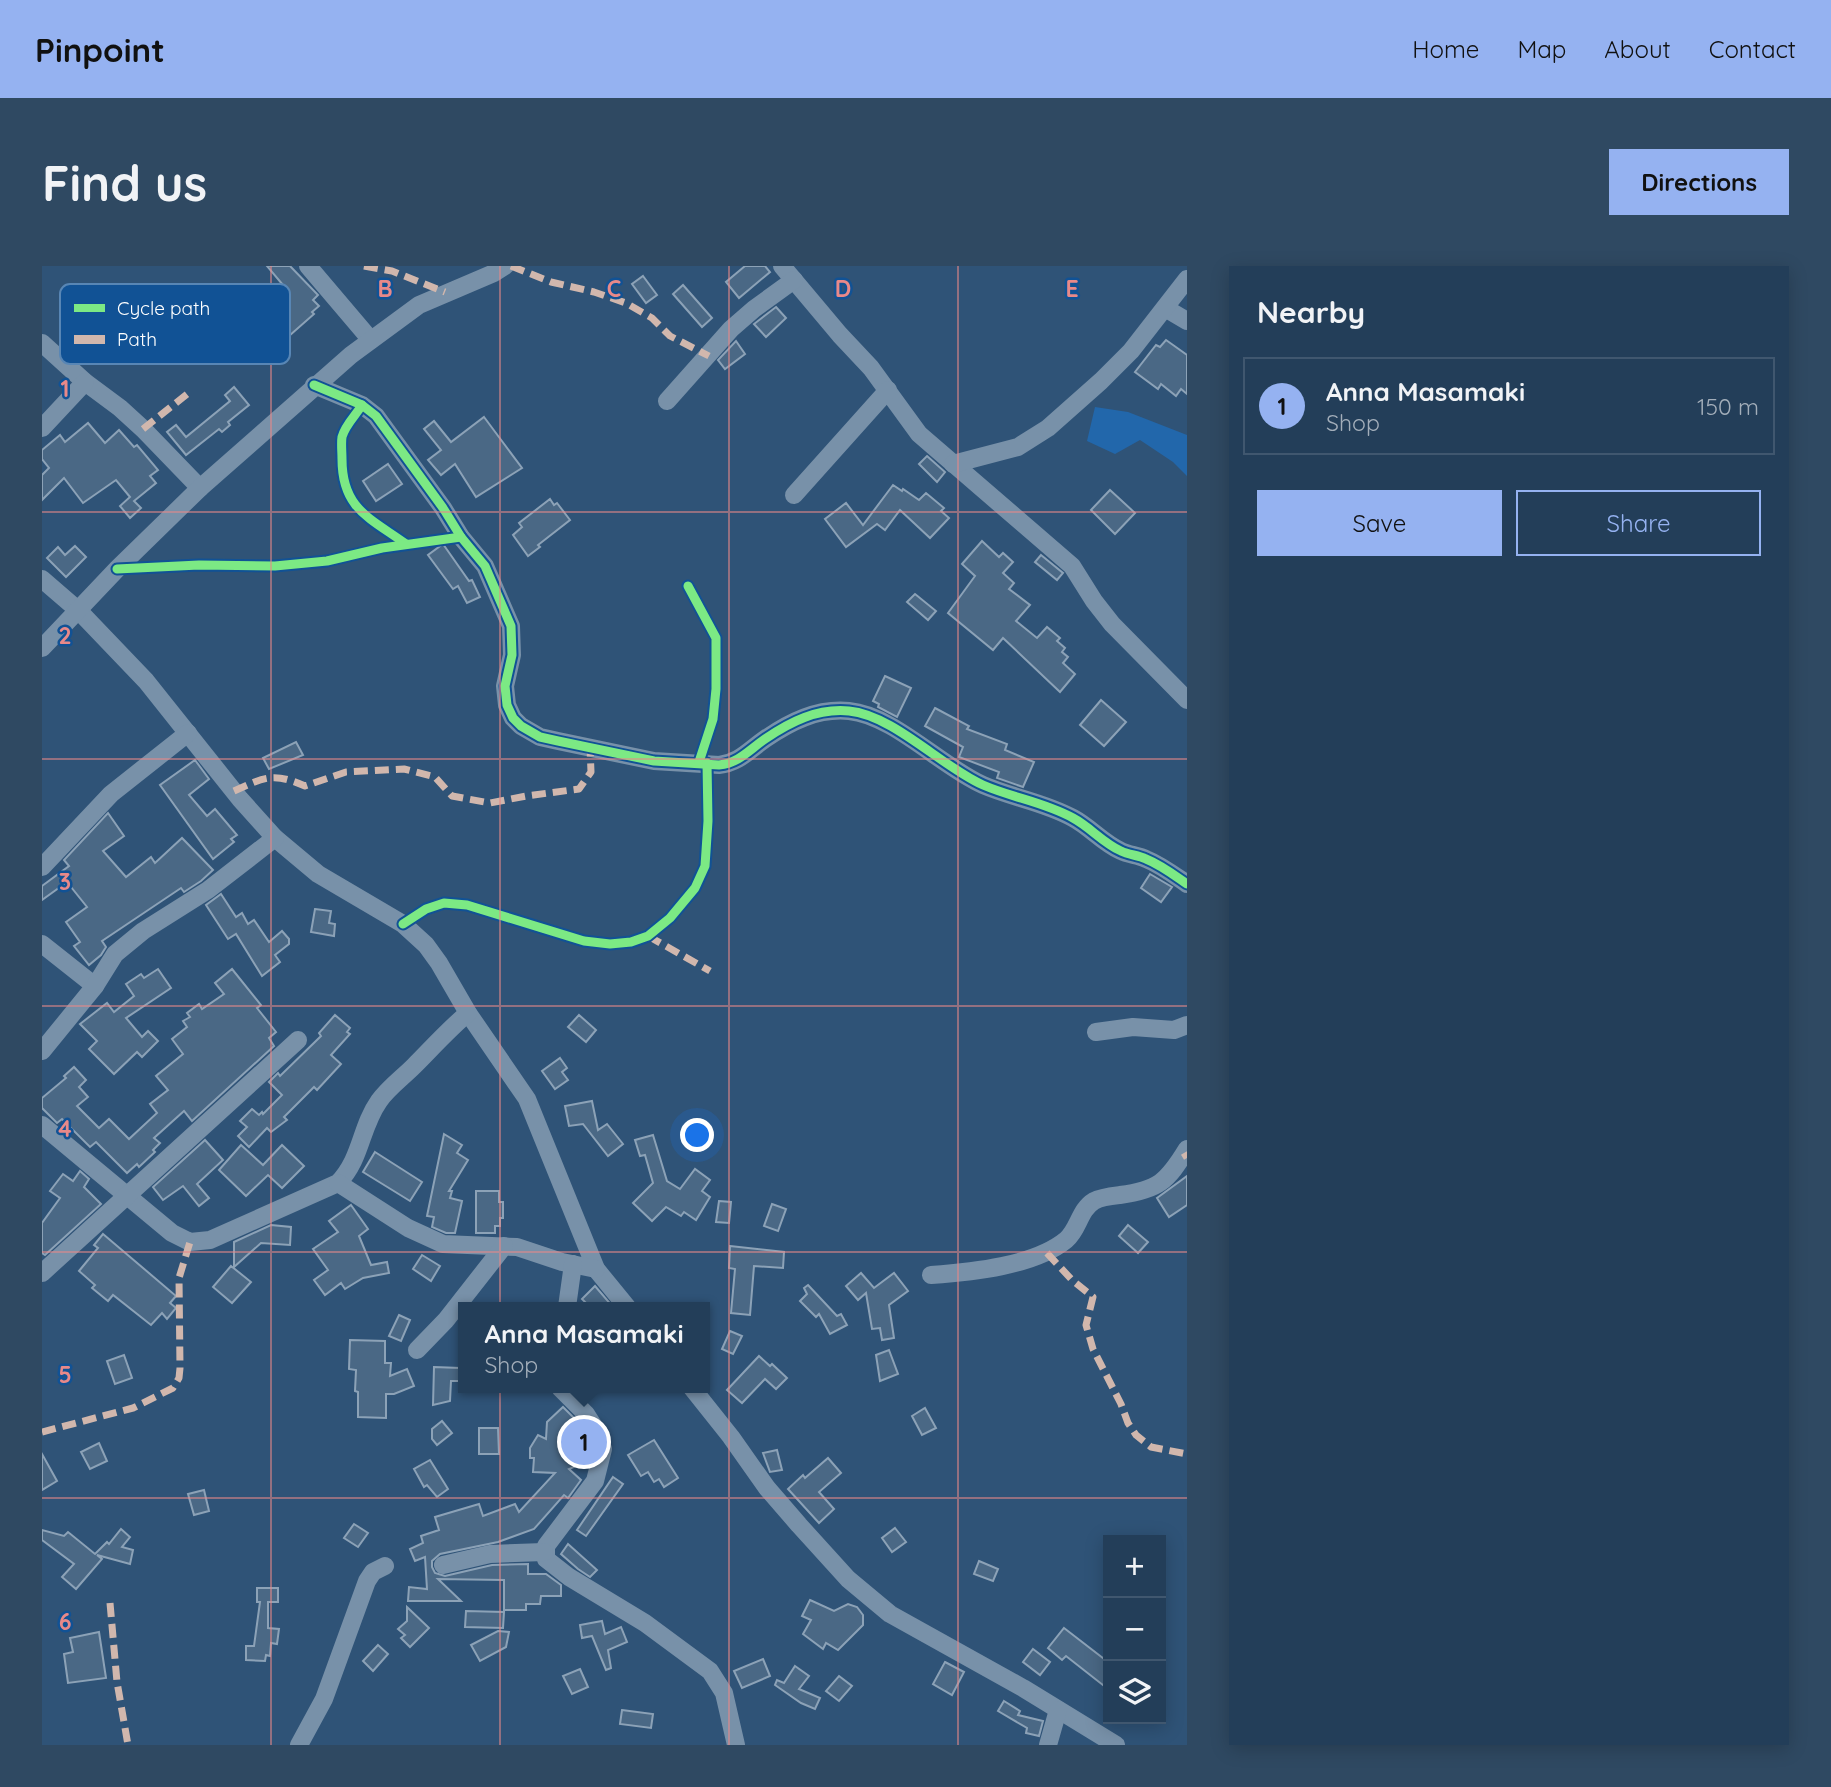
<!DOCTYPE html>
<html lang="en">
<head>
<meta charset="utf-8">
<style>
  body { margin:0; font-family:Quicksand,sans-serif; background:#2f4962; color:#f1f3f6 }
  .controls { position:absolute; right:21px; bottom:21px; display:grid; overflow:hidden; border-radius:0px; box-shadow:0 4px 18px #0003 }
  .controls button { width:63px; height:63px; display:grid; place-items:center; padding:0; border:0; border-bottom:2px solid #40576f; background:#233e59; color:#f1f3f6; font:35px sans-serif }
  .you { position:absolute; left:656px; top:870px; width:24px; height:24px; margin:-18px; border:5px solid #fff; border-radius:50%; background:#1a73e8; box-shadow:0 0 0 10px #1a73e833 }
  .badge { display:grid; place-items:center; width:46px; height:46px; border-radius:50%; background:#95b2f1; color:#111; font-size:23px; font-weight:700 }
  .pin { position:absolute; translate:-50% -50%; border:4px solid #fff; box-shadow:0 2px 7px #0006 }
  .popup { position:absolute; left:416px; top:1036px; width:252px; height:91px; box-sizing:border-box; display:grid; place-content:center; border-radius:0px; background:#233e59; filter:drop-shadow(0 2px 5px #0005); font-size:23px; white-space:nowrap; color:#a3aeba }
  .popup b { font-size:26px; color:#f1f3f6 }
  .popup::after { content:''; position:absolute; left:50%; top:100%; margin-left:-14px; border:14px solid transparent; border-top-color:#233e59 }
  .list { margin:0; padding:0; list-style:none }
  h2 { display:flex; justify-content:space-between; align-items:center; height:91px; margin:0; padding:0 28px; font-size:30px }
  h2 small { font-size:23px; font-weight:400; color:#a3aeba }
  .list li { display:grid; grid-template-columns:46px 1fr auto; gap:21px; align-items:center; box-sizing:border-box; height:98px; margin:0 14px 14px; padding:0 14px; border:2px solid #40576f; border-radius:0px }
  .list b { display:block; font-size:26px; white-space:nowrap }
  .list p { margin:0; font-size:23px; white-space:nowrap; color:#a3aeba }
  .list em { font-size:23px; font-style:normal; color:#a3aeba }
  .actions { display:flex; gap:14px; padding:21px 28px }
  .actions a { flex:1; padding:16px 0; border:2px solid #95b2f1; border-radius:0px; text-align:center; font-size:24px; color:#95b2f1 }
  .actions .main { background:#95b2f1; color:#111 }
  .icon { flex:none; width:38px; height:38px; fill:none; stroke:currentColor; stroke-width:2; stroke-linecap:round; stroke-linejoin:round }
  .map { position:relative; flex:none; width:1145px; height:1479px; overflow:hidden; border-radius:0px }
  header { display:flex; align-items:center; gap:42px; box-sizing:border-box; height:98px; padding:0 35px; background:#95b2f1; color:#111 }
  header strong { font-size:33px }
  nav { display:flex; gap:38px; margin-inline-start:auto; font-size:24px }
  .intro { display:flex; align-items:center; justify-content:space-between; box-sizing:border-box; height:168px; padding:0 42px }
  h1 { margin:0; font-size:49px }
  .button { padding:18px 32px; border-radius:0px; background:#95b2f1; color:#111; font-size:24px; font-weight:700 }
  main { display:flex; gap:42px; padding:0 42px }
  aside { flex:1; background:#233e59; border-radius:0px; box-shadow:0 4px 18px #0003 }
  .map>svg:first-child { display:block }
  .green { fill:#2267ab }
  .building { fill:#4a6885; stroke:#8ca2b7; stroke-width:2 }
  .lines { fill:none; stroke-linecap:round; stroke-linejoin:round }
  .minor { stroke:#7891a9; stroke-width:18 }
  .quiet { stroke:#d1b7ad; stroke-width:7; stroke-dasharray:14 7; stroke-linecap:butt }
  .cycleway-casing { stroke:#115295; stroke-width:13 }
  .cycleway { stroke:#7ce984; stroke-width:9 }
  .grid { fill:none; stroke:#e88989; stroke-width:2; stroke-opacity:0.55 }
  .key { fill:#115295; stroke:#5886b5; stroke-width:2 }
  .key-label { font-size:19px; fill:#fff }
  .grid-label { font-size:23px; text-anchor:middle; font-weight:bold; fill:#e88989; stroke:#115295; stroke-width:5; stroke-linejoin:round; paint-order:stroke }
</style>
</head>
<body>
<header>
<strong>Pinpoint</strong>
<nav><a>Home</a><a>Map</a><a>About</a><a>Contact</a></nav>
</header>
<div class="intro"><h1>Find us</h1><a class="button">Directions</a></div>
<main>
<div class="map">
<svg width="1145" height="1479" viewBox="0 0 1145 1479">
  <rect width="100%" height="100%" fill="#2f5377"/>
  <polygon class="green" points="1053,141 1086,146 1145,169 1145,210 1131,196 1098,174 1073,188 1045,175"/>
  <g class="building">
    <polygon points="225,0 248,0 276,29 271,34 277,40 270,46 272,48 247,70 243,64 218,79 201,52 245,28 239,21 241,19"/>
    <polygon points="703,0 723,0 728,6 697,32 684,16"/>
    <polygon points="601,10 615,29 604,37 590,18"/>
    <polygon points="641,19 670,52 660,61 631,28"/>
    <polygon points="734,41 744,52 724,71 712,58"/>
    <polygon points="1124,74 1145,89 1145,128 1139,123 1134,130 1119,118 1116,123 1093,106 1114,79 1118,81"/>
    <polygon points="694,75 703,88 683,103 676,94"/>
    <polygon points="192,121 207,139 186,156 188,159 180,166 177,163 144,189 125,166 134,159 144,171 188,135 183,129"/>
    <polygon points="442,151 480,202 434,231 413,198 399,209 386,194 399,184 382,163 392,155 409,176"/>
    <polygon points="46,157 63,177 77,164 92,181 95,179 116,204 108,210 114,217 92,235 99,242 88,252 78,240 88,231 74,214 41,237 22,212 0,234 0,209 7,202 0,193 0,184 18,169 23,176"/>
    <polygon points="885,190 903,206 895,216 877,198"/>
    <polygon points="346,198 360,218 334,235 321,215"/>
    <polygon points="851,219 860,225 861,223 877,234 884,227 902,242 899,245 907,252 888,272 858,244 843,264 835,258 804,281 783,253 804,237 821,259"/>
    <polygon points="1068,224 1093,247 1073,268 1049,244"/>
    <polygon points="508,233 512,239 515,237 528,254 496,279 498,281 486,290 471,269 480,261 477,257"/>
    <polygon points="940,275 957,291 961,287 971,296 961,307 972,317 967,323 988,339 974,355 995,372 1005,361 1018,372 1015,375 1023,382 1020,386 1026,391 1021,397 1033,408 1018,426 961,372 951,384 906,347 933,310 920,298"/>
    <polygon points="401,278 427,315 430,314 438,331 425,337 416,320 411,323 386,289"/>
    <polygon points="33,280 44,291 24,311 5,292 16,281 23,289"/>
    <polygon points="999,289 1021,307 1015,314 993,296"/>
    <polygon points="873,328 894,345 886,354 865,336"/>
    <polygon points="843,410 869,422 855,451 836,441 837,438 831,435"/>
    <polygon points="1059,434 1084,456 1062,480 1038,459"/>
    <polygon points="893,442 927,460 925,463 965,478 963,484 992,496 981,521 955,512 957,506 917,491 921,481 883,460"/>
    <polygon points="254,476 261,489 227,503 221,492"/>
    <polygon points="153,494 167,513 147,529 165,550 173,543 195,569 189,573 192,576 171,593 118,519"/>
    <polygon points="66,547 82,570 61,585 84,611 109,591 113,597 140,572 171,604 159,615 142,626 139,622 60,675 64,681 59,689 47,699 32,680 38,676 24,656 45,641 25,616 0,634 0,620 27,600 22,594"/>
    <polygon points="1108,608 1130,621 1119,636 1099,622"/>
    <polygon points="179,628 194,651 200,647 206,658 212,654 227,676 240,665 247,673 247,678 233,689 238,696 220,710 194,668 186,673 164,639"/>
    <polygon points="273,643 289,645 287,657 293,658 292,670 269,666"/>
    <polygon points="116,703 129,722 84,752 100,771 106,765 116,775 100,791 95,786 72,808 47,783 55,775 38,758 65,737 72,746 92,730 84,718 99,708 102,712"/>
    <polygon points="190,703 219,739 215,742 234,766 227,772 232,780 150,855 142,845 112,872 118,877 111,884 113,886 97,901 95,898 85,907 54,876 48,881 20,853 15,857 0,842 0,832 24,812 22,810 32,801 44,814 37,821 46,831 35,840 57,862 67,853 87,873 115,847 108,838 126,824 114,810 141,788 130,773 145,761 141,755 148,751 145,747 157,738 160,743 182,728 173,717"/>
    <polygon points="293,749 308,762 305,766 308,768 289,789 299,798 275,824 272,821 242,851 245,854 229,866 225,862 207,881 196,870 205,861 198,855 210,843 217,849 220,846 221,848 240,829 227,816 236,807 238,810 279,770 277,767"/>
    <polygon points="537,749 554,764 544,776 526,761"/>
    <polygon points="518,792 525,802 520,806 526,814 513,823 500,805"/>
    <polygon points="550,835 556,864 565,858 581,878 566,890 541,858 527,860 523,840"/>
    <polygon points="402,868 420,879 415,887 426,894 407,925 410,925 408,932 420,935 413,967 404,967 390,961 392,951 385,950"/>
    <polygon points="611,869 625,915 638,923 653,903 668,914 660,925 668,931 654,954 642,946 639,950 624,941 610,955 591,937 611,917 603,889 598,890 593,874"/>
    <polygon points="163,874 181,894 155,918 167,932 157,940 141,920 121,934 111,921"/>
    <polygon points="199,879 221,899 240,879 262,900 240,922 226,909 204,930 177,904"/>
    <polygon points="333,886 380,916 368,935 321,906"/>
    <polygon points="38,905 47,913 42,921 59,938 3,989 0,987 0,957 18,932 8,925 21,908 31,915"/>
    <polygon points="1145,910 1145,939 1127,951 1115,932"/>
    <polygon points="434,925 457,925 457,936 461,936 461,952 458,952 458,960 453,960 453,967 434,967"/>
    <polygon points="677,935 689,936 687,957 674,956"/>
    <polygon points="730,938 744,943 736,965 722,960"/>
    <polygon points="309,939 326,963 317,970 329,999 345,996 347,1007 321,1012 303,1023 299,1017 283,1029 272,1014 286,1004 271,983 296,966 287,955"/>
    <polygon points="229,959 249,961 248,979 219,977 192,1001 192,976"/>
    <polygon points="1086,959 1106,976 1096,987 1077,970"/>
    <polygon points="61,968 134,1030 128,1037 134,1042 125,1053 120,1047 109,1059 71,1029 66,1035 50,1022 53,1019 37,1005 56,982 52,979"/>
    <polygon points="688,980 742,986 741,1002 712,1000 708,1049 689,1047 693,1003 687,1002"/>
    <polygon points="380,989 398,1000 389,1015 371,1003"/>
    <polygon points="189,1000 209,1016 190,1037 171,1021"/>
    <polygon points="819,1007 832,1022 852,1007 866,1025 847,1039 852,1072 840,1074 838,1062 830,1063 824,1027 816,1034 804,1020"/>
    <polygon points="766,1019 795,1050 799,1048 805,1059 788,1068 777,1048 774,1051 758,1035 765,1028 762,1022"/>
    <polygon points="553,1020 571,1041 548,1041 540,1033"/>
    <polygon points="357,1049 368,1054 359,1075 347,1070"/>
    <polygon points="688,1065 700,1070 691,1088 680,1083"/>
    <polygon points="308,1074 343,1075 343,1097 349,1097 348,1110 365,1103 372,1120 352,1128 344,1128 344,1152 316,1151 316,1126 313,1125 314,1104 307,1103"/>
    <polygon points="847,1084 856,1108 838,1115 834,1089"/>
    <polygon points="82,1089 90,1112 73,1118 65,1095"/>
    <polygon points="717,1090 728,1100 730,1098 745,1112 734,1123 723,1113 700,1137 685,1124"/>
    <polygon points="392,1101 418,1102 418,1115 409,1115 408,1135 391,1139"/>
    <polygon points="521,1141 535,1155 549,1184 546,1195 527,1203 539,1214 526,1232 522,1229 492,1263 456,1276 398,1288 390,1295 390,1301 393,1307 403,1310 450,1299 486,1298 486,1308 504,1308 519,1319 519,1330 499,1330 498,1338 484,1338 484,1344 462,1344 462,1314 396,1313 419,1335 366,1335 367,1321 385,1323 383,1291 373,1295 368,1283 381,1277 379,1270 397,1264 393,1251 437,1238 441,1250 473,1238 477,1246 513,1207 491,1206 492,1192 488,1192 488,1182 496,1169 504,1173 505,1156"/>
    <polygon points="883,1142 894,1162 880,1169 870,1150"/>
    <polygon points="400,1155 410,1167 395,1179 390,1173 390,1163"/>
    <polygon points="437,1162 456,1162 457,1188 437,1188"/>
    <polygon points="612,1174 636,1212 622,1221 617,1213 612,1216 606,1206 599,1210 586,1189"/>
    <polygon points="57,1177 65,1195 48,1203 39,1186"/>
    <polygon points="735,1184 740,1204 728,1206 721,1187"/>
    <polygon points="0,1188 15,1215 0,1224"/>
    <polygon points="786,1192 799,1207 777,1226 792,1243 777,1257 746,1223 761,1209 763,1212"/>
    <polygon points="388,1194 406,1223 395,1231 385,1219 382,1221 372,1203"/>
    <polygon points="571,1211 581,1218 544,1270 535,1264"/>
    <polygon points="162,1224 167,1245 152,1249 146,1228"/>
    <polygon points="312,1258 326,1267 316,1281 302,1272"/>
    <polygon points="853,1262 864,1276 850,1286 840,1272"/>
    <polygon points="79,1263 88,1271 80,1281 91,1284 88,1298 55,1289 60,1293 34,1323 20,1311 32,1298 0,1274 0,1264 22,1270 26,1266 53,1288 65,1276 67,1278"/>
    <polygon points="526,1278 555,1304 548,1311 536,1303 519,1288"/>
    <polygon points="937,1295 956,1303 951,1315 932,1308"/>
    <polygon points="215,1322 236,1322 236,1336 226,1336 226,1362 237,1363 235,1378 229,1377 228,1390 224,1389 223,1395 204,1394 204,1380 212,1380 218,1336 215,1336"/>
    <polygon points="768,1334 792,1345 806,1338 815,1341 821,1349 821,1359 796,1384 784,1377 781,1383 761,1368 769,1354 760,1350"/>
    <polygon points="365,1341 387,1362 368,1381 359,1372 363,1369 356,1363 365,1355"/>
    <polygon points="424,1345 462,1346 461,1362 423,1361"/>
    <polygon points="560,1355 563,1368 579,1361 585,1376 566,1384 569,1402 564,1404 550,1370 540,1372 538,1359"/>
    <polygon points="1022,1362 1066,1396 1066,1423 1024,1390 1020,1394 1006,1382"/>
    <polygon points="456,1365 467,1366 464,1381 438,1395 429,1379"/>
    <polygon points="57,1366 64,1412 26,1417 22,1388 31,1386 28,1372"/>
    <polygon points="336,1379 346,1388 331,1405 321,1395"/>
    <polygon points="991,1383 1008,1396 998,1409 981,1396"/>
    <polygon points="721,1393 728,1410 700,1422 692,1405"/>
    <polygon points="903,1396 922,1406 910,1429 891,1418"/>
    <polygon points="753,1400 767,1410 757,1423 778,1432 773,1443 759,1437 733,1419 735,1414 742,1417"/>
    <polygon points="538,1403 546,1421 530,1428 521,1410"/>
    <polygon points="797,1410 810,1420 797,1435 784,1425"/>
    <polygon points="962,1435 978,1445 976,1449 1001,1455 997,1470 984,1467 985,1462 956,1445"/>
    <polygon points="580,1444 611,1448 609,1462 578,1458"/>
  </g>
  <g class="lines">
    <g class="minor">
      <polyline points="266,0 328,73"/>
      <polyline points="740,0 798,69 829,102 877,168 1030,300 1052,335 1070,358 1145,434"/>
      <polyline points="1123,42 1145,55"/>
      <polyline points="0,77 43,116 78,142 101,163 158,222"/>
      <path d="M 272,119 L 320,139 L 334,150 L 401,242 L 419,271 L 443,300 L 469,360 L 470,389 L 463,420 L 465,439 L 471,452 L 479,460 L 498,471 L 516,475 L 612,495 L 677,499 C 697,497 707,484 723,473 C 748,456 775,442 807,445 C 851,449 900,501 941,519 C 971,532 1002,536 1031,552 C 1048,561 1061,577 1079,585 C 1087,589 1096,589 1104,593 C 1119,599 1132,609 1145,618"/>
      <polyline points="625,135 689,63 712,43 752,14"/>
      <polyline points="0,162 43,116"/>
      <polyline points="911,198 976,181 1006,162 1059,115 1089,85 1145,13"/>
      <polyline points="752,229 846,124"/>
      <polyline points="0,313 37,345 104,415 198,533 233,572 276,608 361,658 384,679 397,697 426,747 485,833 554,1003 585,1041"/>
      <polyline points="0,382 75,303 158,222 309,89 377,39 452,7 463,0"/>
      <polyline points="0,601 69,528 146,467"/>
      <polyline points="0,678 53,720"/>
      <polyline points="1054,766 1091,761 1132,764 1145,759"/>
      <polyline points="0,785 53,720 73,688 101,665 166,624 233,572"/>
      <path d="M 0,859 L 130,967 L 148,976 L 168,974 L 296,917 C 320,892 318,862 337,835 C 346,822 360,812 372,800 C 390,782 406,764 426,747"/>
      <polyline points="296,917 366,962 401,978 475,981 520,996 554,1003"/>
      <polyline points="0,1007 256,774"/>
      <path d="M 889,1009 C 930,1006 992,1000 1024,974 C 1037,963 1037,944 1052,935 C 1059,931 1069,930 1078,929 C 1116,924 1125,916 1145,883"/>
      <polyline points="525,1041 531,998"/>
      <polyline points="375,1084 404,1054 462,980"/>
      <polyline points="518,1122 544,1148 553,1162 561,1183 553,1215 504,1280 504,1293 527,1311 603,1357 668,1405 682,1427 694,1479"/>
      <polyline points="650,1122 689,1171 725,1222 757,1259 806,1313 848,1348 981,1422 1074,1479"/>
      <polyline points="401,1299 448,1288 502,1286"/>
      <polyline points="257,1479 282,1433 325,1315 331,1306 343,1300"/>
      <polyline points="1006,1479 1016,1444"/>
    </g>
    <g class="quiet">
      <polyline points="322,0 350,5 403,26"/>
      <polyline points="469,0 509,16 552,26 584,37 610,52 628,70 667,90"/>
      <polyline points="101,163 149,125"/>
      <path d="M 192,525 C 223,511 231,506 263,520 L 304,506 L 362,503 L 393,511 L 410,530 L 448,537 L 484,530 L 537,523 L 549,506 L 548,481"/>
      <polyline points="606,670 668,705"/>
      <polyline points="1142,887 1145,892"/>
      <polyline points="1005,987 1030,1014 1051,1031 1044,1059 1051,1083 1079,1138 1086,1157 1094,1169 1109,1181 1145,1188"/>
      <polyline points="0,1166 91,1142 131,1122 137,1112 138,1102 137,1012 148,976"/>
      <polyline points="68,1337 75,1416 86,1479"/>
    </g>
    <defs>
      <g id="cycleway">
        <path d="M 272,119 L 320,139 L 334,150 L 401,242 L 419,271 L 443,300 L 469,360 L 470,389 L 463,420 L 465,439 L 471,452 L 479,460 L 498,471 L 516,475 L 612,495 L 677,499 C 697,497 707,484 723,473 C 748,456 775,442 807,445 C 851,449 900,501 941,519 C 971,532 1002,536 1031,552 C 1048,561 1061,577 1079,585 C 1087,589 1096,589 1104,593 C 1119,599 1132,609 1145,618"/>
        <path d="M 320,139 C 314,149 303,159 300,171 C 299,177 300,186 300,193 C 300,243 328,252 364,278"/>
        <polyline points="75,303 157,299 233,300 285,295 340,282 419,271"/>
        <polyline points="646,320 674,372 674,423 671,453 657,496"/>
        <polyline points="361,658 384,643 402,637 425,639 542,675 568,678 589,676 606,670 628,652 653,622 663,600 666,555 665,497"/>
      </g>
    </defs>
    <use href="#cycleway" class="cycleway-casing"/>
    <use href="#cycleway" class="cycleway"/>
  </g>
  <path class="grid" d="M 229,0 L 229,1479M 458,0 L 458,1479M 687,0 L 687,1479M 916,0 L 916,1479M 0,246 L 1145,246M 0,493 L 1145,493M 0,740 L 1145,740M 0,986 L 1145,986M 0,1232 L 1145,1232"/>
  <rect x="18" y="18" width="230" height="80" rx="10" class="key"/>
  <rect x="32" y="38" width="31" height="8" fill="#7ce984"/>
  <rect x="32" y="69" width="31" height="9" fill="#d1b7ad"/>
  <g class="key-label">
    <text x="75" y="49">Cycle path</text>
    <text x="75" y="80">Path</text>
  </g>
  <g class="grid-label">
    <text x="343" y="31">B</text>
    <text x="572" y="31">C</text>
    <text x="801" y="31">D</text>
    <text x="1030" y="31">E</text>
    <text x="23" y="131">1</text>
    <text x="23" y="378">2</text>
    <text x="23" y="624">3</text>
    <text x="23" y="871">4</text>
    <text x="23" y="1117">5</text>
    <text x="23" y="1364">6</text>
  </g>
</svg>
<div class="controls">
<button>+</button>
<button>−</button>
<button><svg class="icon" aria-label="layers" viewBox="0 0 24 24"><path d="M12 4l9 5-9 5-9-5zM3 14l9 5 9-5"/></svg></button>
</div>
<div class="you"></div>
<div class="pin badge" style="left:542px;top:1176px">1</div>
<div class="popup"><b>Anna Masamaki</b>Shop</div>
</div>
<aside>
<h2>Nearby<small></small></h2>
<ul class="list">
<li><span class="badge">1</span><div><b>Anna Masamaki</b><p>Shop</p></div><em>150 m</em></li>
</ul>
<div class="actions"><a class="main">Save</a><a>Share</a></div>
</aside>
</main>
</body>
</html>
